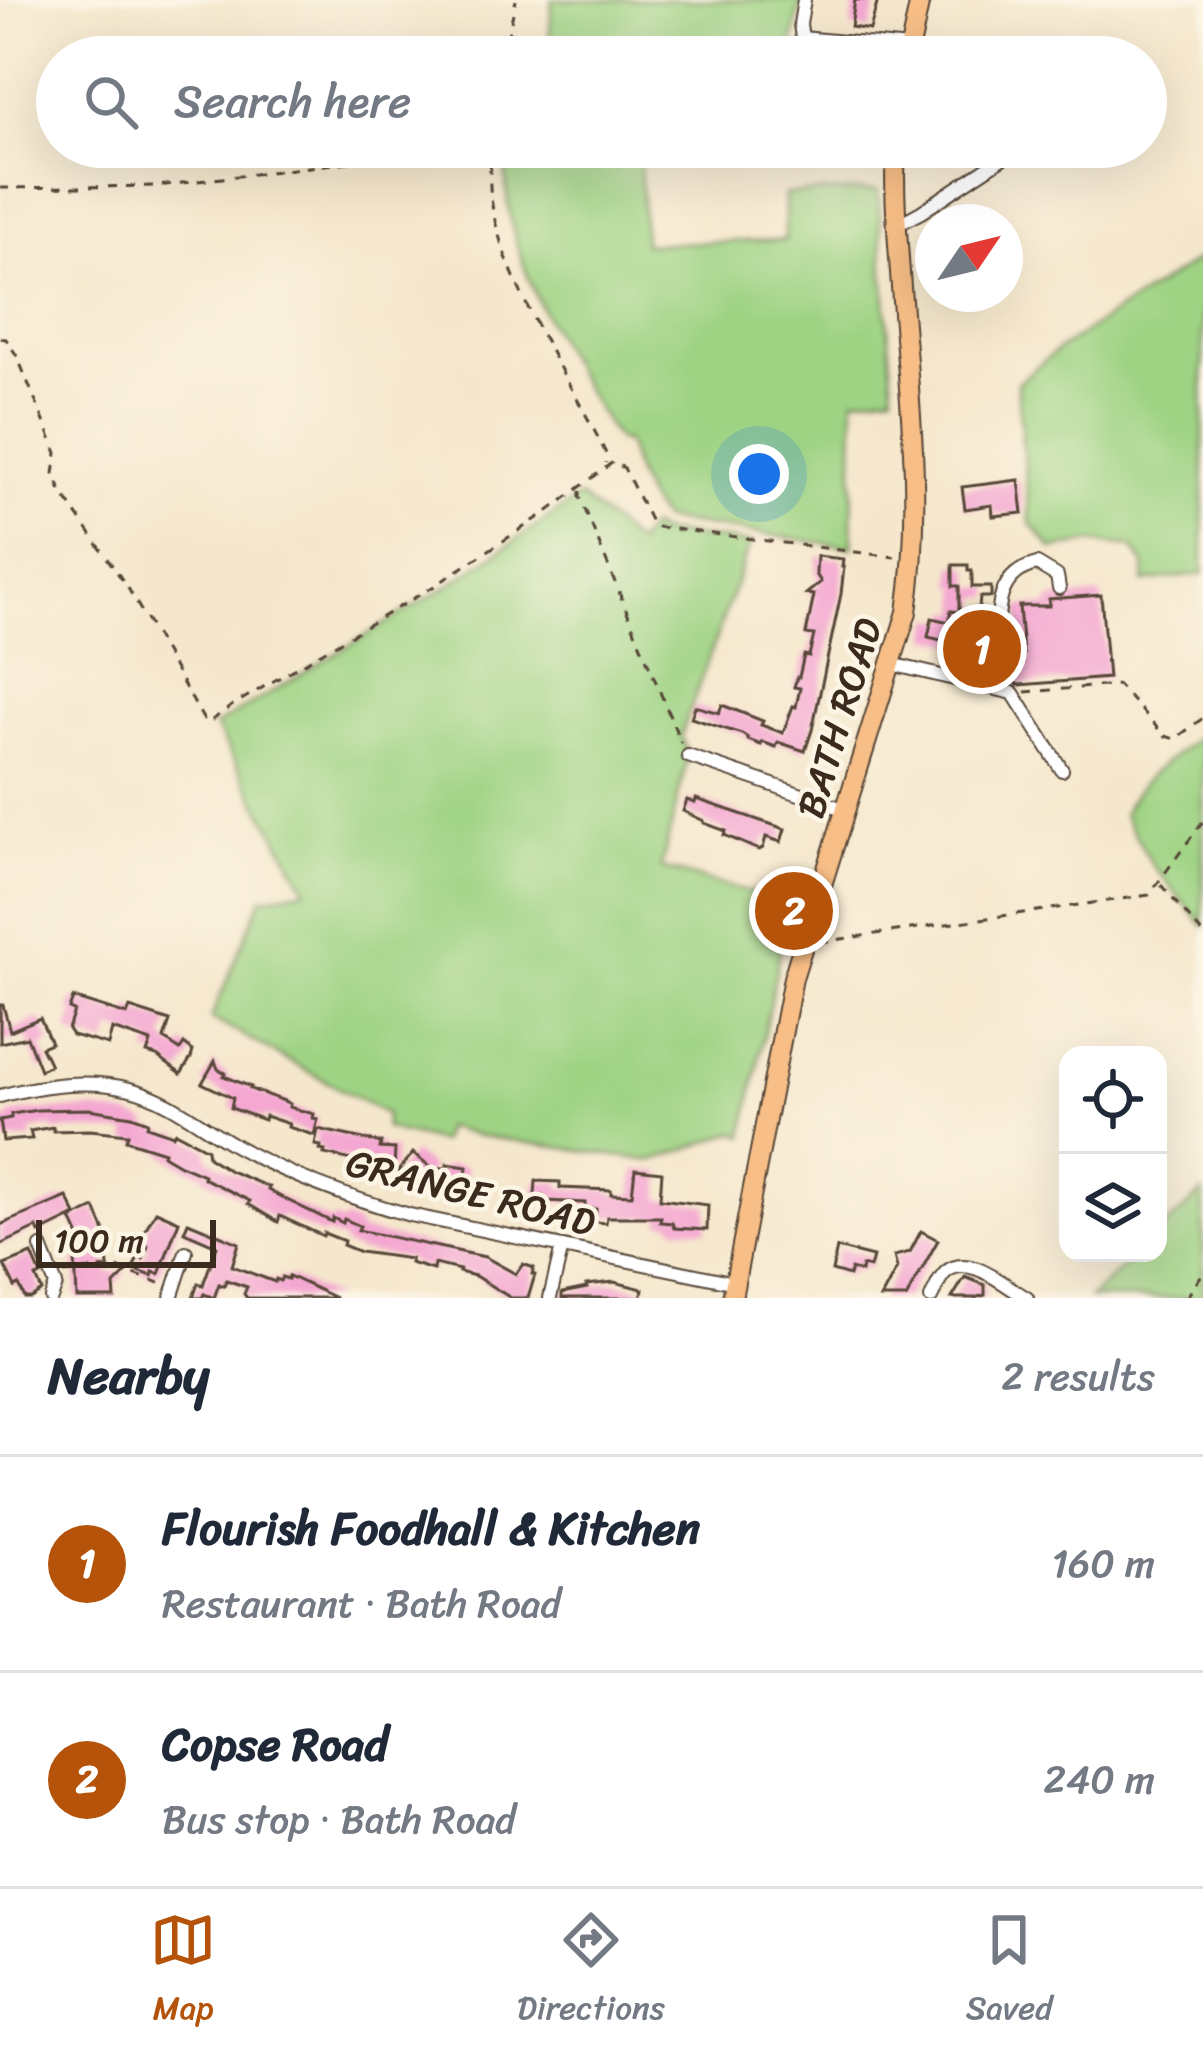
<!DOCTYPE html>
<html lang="en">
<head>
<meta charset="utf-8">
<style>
  body { margin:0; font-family:Sriracha,sans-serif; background:#f6f6f7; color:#1f2937 }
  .controls { position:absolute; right:36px; bottom:36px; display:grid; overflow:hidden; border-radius:24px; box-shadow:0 12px 48px #0002 }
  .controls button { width:108px; height:108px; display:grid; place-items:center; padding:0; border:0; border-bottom:3px solid #e0e1e3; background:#fff; color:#1f2937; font:60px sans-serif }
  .compass { position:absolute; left:915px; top:204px; width:108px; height:108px; border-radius:50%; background:#fff; box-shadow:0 12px 48px #0002; rotate:55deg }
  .scale { position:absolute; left:36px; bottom:30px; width:180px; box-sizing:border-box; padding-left:12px; border:6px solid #3b2a1e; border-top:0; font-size:33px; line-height:42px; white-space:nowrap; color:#3b2a1e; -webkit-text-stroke:9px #fcf5e5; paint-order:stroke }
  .you { position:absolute; left:759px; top:474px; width:42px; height:42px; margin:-30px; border:9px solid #fff; border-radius:50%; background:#1a73e8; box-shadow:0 0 0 18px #1a73e833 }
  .badge { display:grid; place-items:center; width:78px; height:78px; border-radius:50%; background:#b45309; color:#fff; font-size:39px; font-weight:700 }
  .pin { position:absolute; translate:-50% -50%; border:6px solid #fff; box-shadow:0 3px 12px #0006 }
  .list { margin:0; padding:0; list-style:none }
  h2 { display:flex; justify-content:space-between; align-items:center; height:156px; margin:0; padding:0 48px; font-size:51px }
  h2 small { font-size:39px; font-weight:400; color:#747a83 }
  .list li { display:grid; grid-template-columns:78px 1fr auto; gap:36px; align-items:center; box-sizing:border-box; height:216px; padding:0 48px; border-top:3px solid #e0e1e3 }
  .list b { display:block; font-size:45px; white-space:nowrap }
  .list p { margin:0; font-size:39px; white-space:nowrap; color:#747a83 }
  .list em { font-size:39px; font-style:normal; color:#747a83 }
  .icon { flex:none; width:66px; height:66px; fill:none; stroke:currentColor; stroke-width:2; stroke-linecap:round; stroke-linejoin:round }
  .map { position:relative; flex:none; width:1203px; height:1298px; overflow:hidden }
  .search { position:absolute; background:#fff; box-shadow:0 12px 48px #0002; left:36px; right:36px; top:36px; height:132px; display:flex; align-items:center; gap:30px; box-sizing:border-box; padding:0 42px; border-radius:66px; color:#747a83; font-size:45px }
  .sheet { height:588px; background:#fff }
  nav { display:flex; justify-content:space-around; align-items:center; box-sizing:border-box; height:168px; border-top:3px solid #e0e1e3; background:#fff; font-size:33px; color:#747a83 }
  nav a { display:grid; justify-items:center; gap:6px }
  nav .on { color:#b45309 }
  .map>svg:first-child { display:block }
  .green { fill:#9fd384; stroke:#6d7e51; stroke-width:3 }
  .building { fill:#f4a8d1 }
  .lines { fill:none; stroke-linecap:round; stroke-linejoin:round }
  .minor-casing { stroke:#574638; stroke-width:16 }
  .highway-casing { stroke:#574638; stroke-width:22 }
  .path { stroke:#574638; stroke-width:3; stroke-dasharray:9 9; stroke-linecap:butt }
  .minor { stroke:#fff; stroke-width:12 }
  .highway { stroke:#f7be87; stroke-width:18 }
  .labels { text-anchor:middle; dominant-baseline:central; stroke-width:9; stroke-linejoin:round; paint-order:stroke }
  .street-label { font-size:39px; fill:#3b2a1e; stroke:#fcf5e5 }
</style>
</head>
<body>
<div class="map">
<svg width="1203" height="1298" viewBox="0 0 1203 1298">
  <rect width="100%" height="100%" fill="#fcf5e5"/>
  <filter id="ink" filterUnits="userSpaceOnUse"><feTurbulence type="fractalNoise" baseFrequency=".00833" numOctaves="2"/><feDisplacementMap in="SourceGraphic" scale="24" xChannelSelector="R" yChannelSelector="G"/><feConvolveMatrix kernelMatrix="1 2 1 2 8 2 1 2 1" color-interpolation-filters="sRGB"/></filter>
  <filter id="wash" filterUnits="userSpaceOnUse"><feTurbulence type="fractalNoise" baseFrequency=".004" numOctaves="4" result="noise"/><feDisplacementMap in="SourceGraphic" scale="48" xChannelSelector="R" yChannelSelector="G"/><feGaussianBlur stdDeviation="2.7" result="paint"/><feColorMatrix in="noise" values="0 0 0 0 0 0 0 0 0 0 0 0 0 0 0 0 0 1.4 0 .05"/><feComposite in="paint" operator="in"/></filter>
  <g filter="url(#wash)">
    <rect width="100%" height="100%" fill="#f5e7cc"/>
    <g class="green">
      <polygon points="552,0 801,0 790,57 548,57"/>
      <path d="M 508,147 L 776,147 L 775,149 L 640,160 L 644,244 L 785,240 L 785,194 L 878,190 L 893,393 L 854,398 L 852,547 L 664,520 C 644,502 633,470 627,443 L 616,439 C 567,360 492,243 508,147 Z"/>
      <polygon points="1203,256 1203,574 1144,582 1145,565 1132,547 1091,542 1053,549 1030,523 1017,383 1059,349"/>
      <polygon points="580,497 637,544 650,527 659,532 750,543 681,735 688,756 661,868 789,903 744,1136 735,1132 653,1161 474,1135 445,1127 440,1142 385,1128 386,1114 211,1018 262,898 306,889 215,726 448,586"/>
      <path d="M 1203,734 L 1203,925 L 1153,866 L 1123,814 C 1139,778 1172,757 1203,734 Z"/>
      <polygon points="1203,1192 1203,1298 1090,1298 1138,1253 1158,1253 1158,1234"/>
    </g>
    <g id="blocks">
      <g class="building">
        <polygon points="855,0 878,0 870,30 851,27"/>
        <polygon points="1019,480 1023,513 993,516 992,505 965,509 962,487"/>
        <polygon points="817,556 843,559 842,567 844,567 841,594 812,730 805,751 778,742 776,747 762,742 761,745 748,740 748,738 742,734 691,718 695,706 719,713 722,705 763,721 761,725 783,733 793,706 796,707 800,688 794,687 797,677 799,677 804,655 809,656 814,635 806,634 814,595 806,594 821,582 816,574"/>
        <polygon points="953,565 968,565 968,571 972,571 972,587 991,587 991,597 980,597 977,628 988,630 991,662 964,656 966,646 928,637 932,618 949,622 951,611 959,612 959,586 953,586"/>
        <polygon points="1101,595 1108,678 1019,685 1014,682 1011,655 1023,654 1019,606 1049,606 1049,599"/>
        <polygon points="696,799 785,829 781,842 766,837 763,848 759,850 724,835 726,831 704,823 704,821 683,811 687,800 695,803"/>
        <polygon points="73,998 127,1015 130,1008 170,1021 164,1039 180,1050 184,1044 193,1051 191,1058 181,1074 157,1056 147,1053 151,1042 112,1029 108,1045 72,1035 68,1029 74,1011 69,1009"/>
        <polygon points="0,1005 3,1005 10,1031 40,1018 51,1043 41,1047 50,1065 40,1070 27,1037 0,1043"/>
        <polygon points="215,1061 218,1069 226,1073 224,1076 251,1087 250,1089 284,1101 290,1104 289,1107 314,1114 313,1118 318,1119 314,1135 288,1127 289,1124 265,1116 264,1120 231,1108 233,1098 202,1083"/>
        <polygon points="89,1109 132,1116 148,1122 147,1126 173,1135 175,1132 207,1149 208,1157 230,1171 269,1187 268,1190 283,1198 332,1222 333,1218 343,1223 344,1219 360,1226 358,1230 485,1257 516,1274 523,1264 534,1268 532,1274 535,1275 528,1298 511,1298 475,1276 459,1272 460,1270 434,1264 433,1270 410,1263 411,1259 360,1252 343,1245 344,1241 324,1233 323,1236 280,1216 278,1222 248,1204 250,1201 203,1178 204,1175 180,1165 163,1155 164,1152 126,1140 128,1134 90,1130 53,1131 53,1127 30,1131 32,1139 3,1141 0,1120 11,1118 11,1114 38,1110"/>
        <polygon points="318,1129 381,1143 380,1148 395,1149 394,1169 324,1154 325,1151 320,1150 321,1146 315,1145"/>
        <polygon points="413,1153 432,1168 416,1185 398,1171"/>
        <polygon points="447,1164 467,1167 464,1188 437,1183 439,1168 447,1168"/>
        <polygon points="635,1169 662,1172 660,1199 708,1205 707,1230 674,1228 672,1223 660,1222 661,1217 607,1217 606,1223 595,1222 596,1209 585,1208 585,1203 546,1201 543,1196 535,1196 536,1181 560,1182 560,1188 611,1190 611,1194 632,1195"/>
        <polygon points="67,1197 76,1215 39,1233 37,1228 0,1245 0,1225"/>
        <polygon points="95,1208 109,1241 105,1243 109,1273 128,1271 114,1285 115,1298 77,1298 75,1259 83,1258 76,1244 81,1241 71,1219"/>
        <polygon points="156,1211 179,1221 159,1274 153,1272 152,1276 133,1269 138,1257 143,1259 148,1246 142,1235"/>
        <polygon points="188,1222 239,1243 232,1266 275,1282 276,1279 280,1281 282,1277 288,1279 289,1276 336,1298 247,1298 244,1294 247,1287 226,1280 224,1286 219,1284 214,1298 204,1294 202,1298 193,1298 198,1283 203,1285 204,1282 217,1246 184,1232"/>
        <polygon points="921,1231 938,1240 906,1298 881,1298 897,1268 894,1256 910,1252"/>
        <polygon points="837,1248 873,1257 870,1268 862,1266 861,1272 851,1269 849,1276 832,1271"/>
        <polygon points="32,1254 41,1275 36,1277 42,1291 31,1298 25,1298 19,1285 15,1287 4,1265"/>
        <polygon points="965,1277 985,1285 985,1295 974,1298 952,1298"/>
        <polygon points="614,1282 643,1289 641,1298 562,1298 562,1293 587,1288 586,1285"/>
      </g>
    </g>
  </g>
  <g filter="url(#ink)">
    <use href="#blocks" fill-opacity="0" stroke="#574638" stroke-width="3"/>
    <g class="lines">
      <defs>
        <g id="minor">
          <polyline points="802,38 800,24 804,0"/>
          <polyline points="799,57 802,38 910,48"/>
          <polyline points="897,225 921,212 1019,147"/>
          <polyline points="891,664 1013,693 1062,770"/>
          <path d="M 1004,690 C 1002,647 980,577 1037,564 L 1057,576 L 1059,588"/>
          <polyline points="688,756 846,810"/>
          <path d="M 0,1096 C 41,1085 88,1078 130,1089 C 168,1098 202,1127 236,1146 C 291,1177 349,1198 410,1215 L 735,1283"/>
          <polyline points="41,1247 56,1285 51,1298"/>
          <polyline points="171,1298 186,1252"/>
          <polyline points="550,1298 562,1247"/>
          <path d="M 931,1298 C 935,1290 939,1278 946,1272 C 969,1252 1006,1287 1027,1298"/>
        </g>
        <g id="highway">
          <polyline points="908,57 920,0"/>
          <path d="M 732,1298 L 793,978 L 907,612 C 923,504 909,395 901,287 C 898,240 893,194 896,147"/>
        </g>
      </defs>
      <use href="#minor" class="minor-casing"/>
      <use href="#highway" class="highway-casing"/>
      <g class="path">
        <polyline points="503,57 516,0"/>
        <path d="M 494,147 C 468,238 570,375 607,456 L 606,463"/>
        <polyline points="0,188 158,186 373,159 393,147"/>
        <polyline points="0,338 6,339 17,356 57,453 54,474 62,493 128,588 205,722 212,720 233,705 436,585 550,510 613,462 624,468 651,522 658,527 895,557"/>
        <polyline points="580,491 580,497 681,743"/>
        <polyline points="1025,692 1118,685 1165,736 1175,739 1203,718"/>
        <polyline points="1161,885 1203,934"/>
        <polyline points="820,942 1149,895 1203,821"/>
        <polyline points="64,1273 114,1267 165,1285"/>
        <polyline points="1186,1298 1203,1273"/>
      </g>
      <use href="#minor" class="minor"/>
      <use href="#highway" class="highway"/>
    </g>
  </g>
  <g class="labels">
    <g class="street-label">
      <text transform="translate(839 718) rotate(-73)">BATH ROAD</text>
      <text transform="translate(471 1192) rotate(14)">GRANGE ROAD</text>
    </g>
  </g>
</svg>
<div class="controls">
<button><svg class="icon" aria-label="locate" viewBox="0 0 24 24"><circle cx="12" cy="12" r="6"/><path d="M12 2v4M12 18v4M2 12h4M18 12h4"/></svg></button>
<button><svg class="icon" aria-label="layers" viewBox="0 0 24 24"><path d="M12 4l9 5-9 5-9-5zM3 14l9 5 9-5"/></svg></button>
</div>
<svg class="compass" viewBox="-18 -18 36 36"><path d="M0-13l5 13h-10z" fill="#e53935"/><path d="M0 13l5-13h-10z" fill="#747a83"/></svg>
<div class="scale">100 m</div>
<div class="you"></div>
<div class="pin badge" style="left:982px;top:649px">1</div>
<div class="pin badge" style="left:794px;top:911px">2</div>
<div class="search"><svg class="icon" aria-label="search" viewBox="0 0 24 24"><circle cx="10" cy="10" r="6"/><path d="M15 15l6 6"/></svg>Search here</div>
</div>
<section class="sheet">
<h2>Nearby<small>2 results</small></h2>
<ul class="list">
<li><span class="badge">1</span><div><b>Flourish Foodhall &amp; Kitchen</b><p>Restaurant · Bath Road</p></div><em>160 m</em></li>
<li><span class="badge">2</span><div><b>Copse Road</b><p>Bus stop · Bath Road</p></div><em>240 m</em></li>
</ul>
</section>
<nav>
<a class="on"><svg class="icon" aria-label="map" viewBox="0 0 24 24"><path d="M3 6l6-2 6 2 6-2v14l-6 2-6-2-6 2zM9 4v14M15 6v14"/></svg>Map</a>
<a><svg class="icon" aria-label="directions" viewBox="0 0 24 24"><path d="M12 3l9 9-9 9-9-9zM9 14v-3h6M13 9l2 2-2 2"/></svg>Directions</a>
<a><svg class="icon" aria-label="saved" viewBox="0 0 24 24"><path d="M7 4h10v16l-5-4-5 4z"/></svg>Saved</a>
</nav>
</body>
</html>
